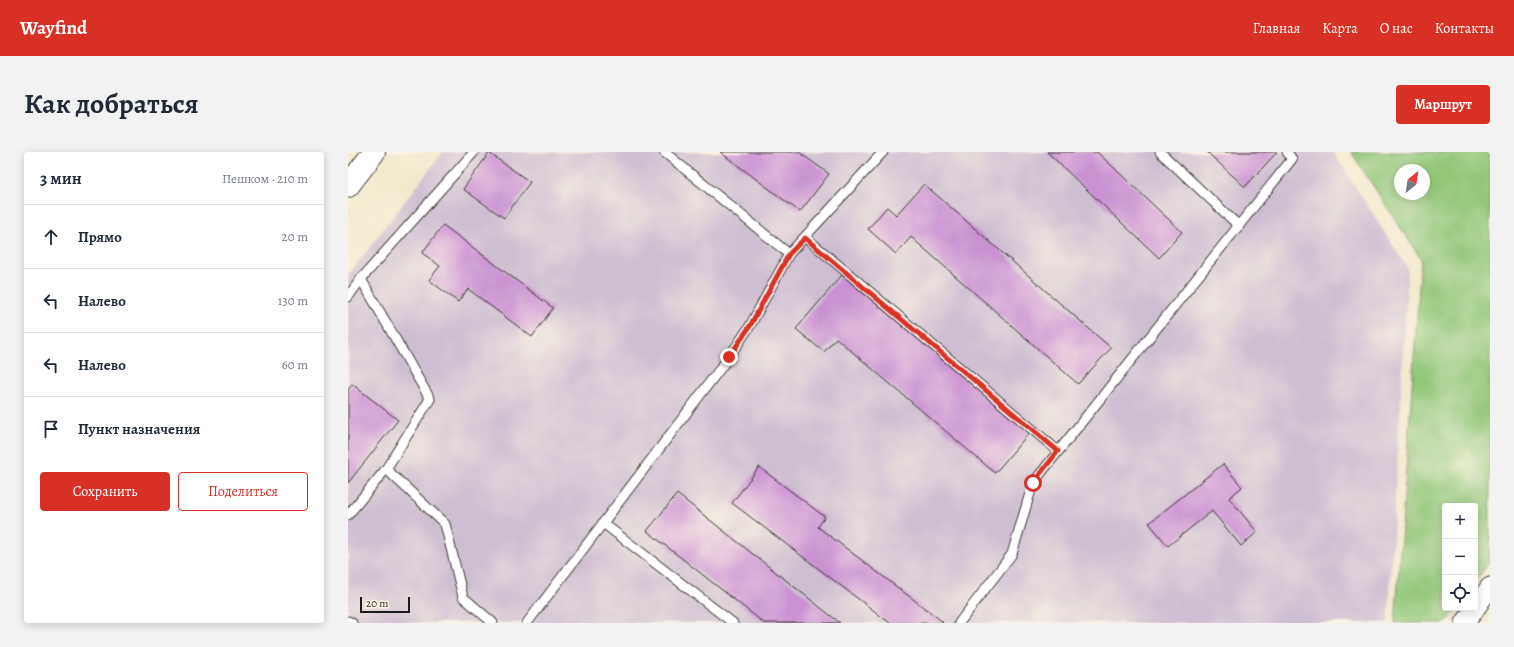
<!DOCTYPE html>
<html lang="ru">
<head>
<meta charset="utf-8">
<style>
  body { margin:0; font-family:Alegreya,serif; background:#f2f2f3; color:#1f2937 }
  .controls { position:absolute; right:12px; bottom:12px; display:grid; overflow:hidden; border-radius:4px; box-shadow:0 2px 10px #0003 }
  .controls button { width:36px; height:36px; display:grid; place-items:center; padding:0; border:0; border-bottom:1px solid #e0e1e3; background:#fff; color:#1f2937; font:20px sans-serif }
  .compass { position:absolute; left:1046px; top:12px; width:36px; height:36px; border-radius:50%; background:#fff; box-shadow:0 2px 10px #0003; rotate:30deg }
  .scale { position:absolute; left:12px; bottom:10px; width:50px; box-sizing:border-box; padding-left:4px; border:2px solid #1c1c1c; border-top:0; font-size:11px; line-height:14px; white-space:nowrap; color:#1c1c1c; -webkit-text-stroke:3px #fcf5e5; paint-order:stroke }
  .stop { position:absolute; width:12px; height:12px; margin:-9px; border:3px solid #d93025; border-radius:50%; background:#fff }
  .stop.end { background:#d93025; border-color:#fff; box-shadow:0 1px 4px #0008 }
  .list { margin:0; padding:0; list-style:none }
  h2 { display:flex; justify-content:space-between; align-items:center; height:52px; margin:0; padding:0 16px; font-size:17px }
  h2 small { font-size:13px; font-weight:400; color:#747a83 }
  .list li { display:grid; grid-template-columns:26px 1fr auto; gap:12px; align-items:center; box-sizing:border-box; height:64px; padding:0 16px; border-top:1px solid #e0e1e3 }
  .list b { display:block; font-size:15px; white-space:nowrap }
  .list em { font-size:13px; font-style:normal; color:#747a83 }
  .actions { display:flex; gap:8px; padding:12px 16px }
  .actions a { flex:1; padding:9px 0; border:1px solid #d93025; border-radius:4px; text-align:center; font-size:14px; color:#d93025 }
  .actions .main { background:#d93025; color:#fff }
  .icon { flex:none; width:22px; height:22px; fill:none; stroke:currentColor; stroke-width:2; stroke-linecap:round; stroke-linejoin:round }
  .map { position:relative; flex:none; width:1142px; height:471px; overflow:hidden; border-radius:4px }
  header { display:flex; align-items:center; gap:24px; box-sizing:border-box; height:56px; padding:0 20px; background:#d93025; color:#fff }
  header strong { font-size:19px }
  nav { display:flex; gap:22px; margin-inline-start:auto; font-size:14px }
  .intro { display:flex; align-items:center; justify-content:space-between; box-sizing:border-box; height:96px; padding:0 24px }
  h1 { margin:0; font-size:28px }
  .button { padding:10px 18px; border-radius:4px; background:#d93025; color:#fff; font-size:14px; font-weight:700 }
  main { display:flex; gap:24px; padding:0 24px }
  aside { flex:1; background:#fff; border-radius:4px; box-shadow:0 2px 10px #0003 }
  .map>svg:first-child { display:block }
  .industrial { fill:#cebed1 }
  .green { fill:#92c677; stroke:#57714a; fill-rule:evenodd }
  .building { fill:#c991d2 }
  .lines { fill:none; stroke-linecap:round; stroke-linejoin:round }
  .lane-casing { stroke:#3c3b37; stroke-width:11 }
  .street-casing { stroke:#3c3b37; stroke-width:21 }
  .highway-casing { stroke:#3c3b37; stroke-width:24 }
  .lane { stroke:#fff; stroke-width:9 }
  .street { stroke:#fff; stroke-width:19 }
  .highway { stroke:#fff; stroke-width:22 }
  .route { stroke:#d93025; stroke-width:5 }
</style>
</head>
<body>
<header>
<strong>Wayfind</strong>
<nav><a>Главная</a><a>Карта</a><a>О нас</a><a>Контакты</a></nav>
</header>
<div class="intro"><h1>Как добраться</h1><a class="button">Маршрут</a></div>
<main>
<aside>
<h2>3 мин<small>Пешком · 210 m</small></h2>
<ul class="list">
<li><svg class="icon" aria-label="ahead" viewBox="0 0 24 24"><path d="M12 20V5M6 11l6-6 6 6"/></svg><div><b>Прямо</b></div><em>20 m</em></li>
<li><svg class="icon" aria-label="left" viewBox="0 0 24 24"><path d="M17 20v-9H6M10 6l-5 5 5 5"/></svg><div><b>Налево</b></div><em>130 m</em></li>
<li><svg class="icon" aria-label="left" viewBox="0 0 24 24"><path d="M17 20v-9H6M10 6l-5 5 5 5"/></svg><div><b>Налево</b></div><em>60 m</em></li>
<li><svg class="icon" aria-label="arrive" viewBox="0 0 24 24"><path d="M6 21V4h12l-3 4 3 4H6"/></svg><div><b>Пункт назначения</b></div></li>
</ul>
<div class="actions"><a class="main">Сохранить</a><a>Поделиться</a></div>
</aside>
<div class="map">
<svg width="1142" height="471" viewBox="0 0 1142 471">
  <rect width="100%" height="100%" fill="#fcf5e5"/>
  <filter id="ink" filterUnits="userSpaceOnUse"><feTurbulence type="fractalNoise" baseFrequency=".025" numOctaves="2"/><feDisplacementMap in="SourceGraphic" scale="8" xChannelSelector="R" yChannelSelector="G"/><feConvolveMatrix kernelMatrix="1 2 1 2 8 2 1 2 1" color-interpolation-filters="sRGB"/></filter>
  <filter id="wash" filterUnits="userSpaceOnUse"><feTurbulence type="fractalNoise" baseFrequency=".012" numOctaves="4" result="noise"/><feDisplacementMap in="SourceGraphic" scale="16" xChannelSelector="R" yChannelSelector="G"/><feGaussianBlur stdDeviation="0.9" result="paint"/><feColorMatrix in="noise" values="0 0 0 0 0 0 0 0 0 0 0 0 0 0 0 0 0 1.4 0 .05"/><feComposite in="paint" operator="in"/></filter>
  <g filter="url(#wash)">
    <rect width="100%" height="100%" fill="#f2e8cd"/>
    <polygon class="industrial" points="95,0 985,0 1060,117 1040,471 0,471 0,123"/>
    <path class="green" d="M 1003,0 L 1142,0 L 1142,409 L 1127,430 L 1127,354 L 1097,354 L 1097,456 L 1109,456 L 1098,471 L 1047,471 L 1073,107 ZM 1052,18 L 1076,18 L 1076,42 L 1052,42 Z"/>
    <g id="blocks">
      <g class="building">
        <polygon points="372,0 451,0 481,22 452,60"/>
        <polygon points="699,0 749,0 834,80 811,106"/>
        <polygon points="859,0 929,0 897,35"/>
        <polygon points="141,1 182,30 156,66 115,37"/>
        <polygon points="576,32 763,196 730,232 563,85 548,102 520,77 539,55 548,63"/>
        <polygon points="95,73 205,156 184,185 120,137 110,150 81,128 92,114 74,101"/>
        <polygon points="494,123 681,281 647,321 488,186 476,200 448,177"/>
        <polygon points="4,232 50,268 0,331 0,238"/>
        <polygon points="875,312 894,335 881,346 909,380 893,394 864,359 820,394 801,371"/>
        <polygon points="411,315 477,365 470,375 595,470 594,471 542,471 384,351"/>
        <polygon points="329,342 492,471 416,471 299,379"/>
      </g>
    </g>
  </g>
  <g filter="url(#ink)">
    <use href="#blocks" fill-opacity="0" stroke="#3c3b37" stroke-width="1"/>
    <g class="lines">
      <defs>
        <g id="lane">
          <polyline points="316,0 441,102"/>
          <polyline points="812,0 891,74"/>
          <polyline points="457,85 710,299"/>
          <polyline points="0,145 13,127 126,0"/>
          <polyline points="38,317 97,372 115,445 145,471"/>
          <polyline points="0,363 38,317 82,247 13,127"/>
          <polyline points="255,371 385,471"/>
          <polyline points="0,469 4,471"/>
          <polyline points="179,471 381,205 402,174 441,102 535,0"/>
          <polyline points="611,471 664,402 685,331 944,7 939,0"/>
        </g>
        <polyline id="street" points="1117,471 1142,435"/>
        <polyline id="highway" points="0,34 26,0"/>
      </defs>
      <use href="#lane" class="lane-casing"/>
      <use href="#street" class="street-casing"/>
      <use href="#highway" class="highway-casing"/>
      <use href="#lane" class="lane"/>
      <use href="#street" class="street"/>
      <use href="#highway" class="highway"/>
    </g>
  </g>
  <g class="lines" filter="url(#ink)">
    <polyline class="route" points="381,205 402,174 441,102 457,86 710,299 685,331"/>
  </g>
</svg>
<div class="controls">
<button>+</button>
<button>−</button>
<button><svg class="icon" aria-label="locate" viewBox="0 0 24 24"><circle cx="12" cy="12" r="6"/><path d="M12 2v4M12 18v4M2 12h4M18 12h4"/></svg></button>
</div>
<svg class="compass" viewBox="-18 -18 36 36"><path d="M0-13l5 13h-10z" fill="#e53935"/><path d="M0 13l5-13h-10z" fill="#747a83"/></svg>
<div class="scale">20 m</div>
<div class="stop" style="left:685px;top:331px"></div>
<div class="stop end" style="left:381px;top:205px"></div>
</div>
</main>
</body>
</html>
